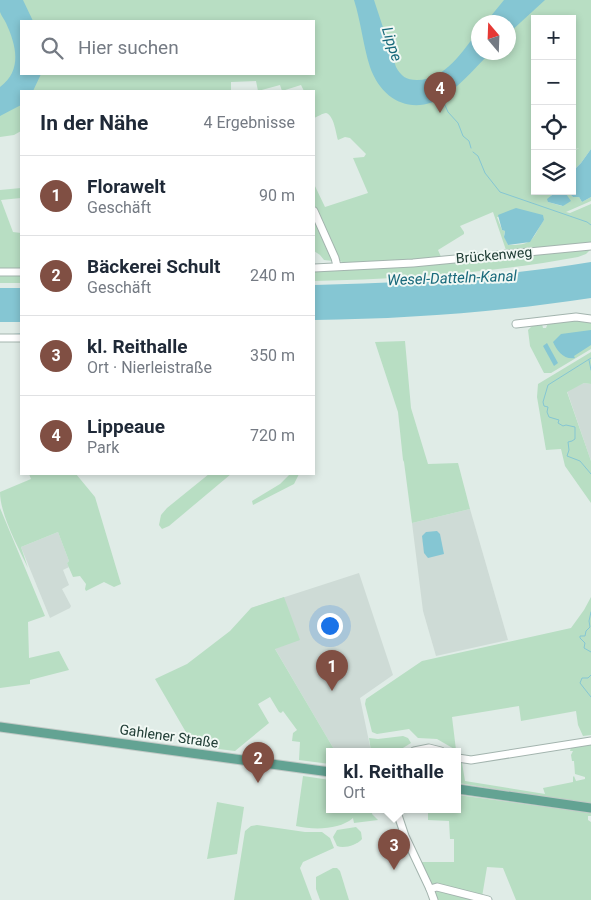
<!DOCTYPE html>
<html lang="de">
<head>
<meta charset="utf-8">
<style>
  body { margin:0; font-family:Roboto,sans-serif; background:#f2f2f3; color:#1f2937 }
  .controls { position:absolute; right:15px; top:15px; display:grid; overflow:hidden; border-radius:0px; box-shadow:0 2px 8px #0003 }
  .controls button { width:45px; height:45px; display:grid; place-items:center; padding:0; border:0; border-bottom:1px solid #e0e1e3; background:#fff; color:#1f2937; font:25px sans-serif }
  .compass { position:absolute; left:471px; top:15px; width:45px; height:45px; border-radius:50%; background:#fff; box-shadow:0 2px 8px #0003; rotate:341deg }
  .you { position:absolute; left:329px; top:625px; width:18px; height:18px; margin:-12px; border:4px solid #fff; border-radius:50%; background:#1a73e8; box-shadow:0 0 0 8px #1a73e833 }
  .badge { display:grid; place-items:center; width:32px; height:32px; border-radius:50%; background:#804f43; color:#fff; font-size:16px; font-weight:700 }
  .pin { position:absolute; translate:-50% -41px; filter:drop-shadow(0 1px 2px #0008) }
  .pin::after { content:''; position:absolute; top:26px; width:18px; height:15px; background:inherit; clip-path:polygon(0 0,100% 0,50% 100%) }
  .popup { position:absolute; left:326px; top:748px; width:135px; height:65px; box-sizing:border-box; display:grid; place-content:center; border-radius:0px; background:#fff; filter:drop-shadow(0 1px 4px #0005); font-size:16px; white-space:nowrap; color:#747a83 }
  .popup b { font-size:19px; color:#1f2937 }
  .popup::after { content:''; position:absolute; left:50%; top:100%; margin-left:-10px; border:10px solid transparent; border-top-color:#fff }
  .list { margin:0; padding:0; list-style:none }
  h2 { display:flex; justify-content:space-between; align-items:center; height:65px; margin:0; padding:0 20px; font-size:21px }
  h2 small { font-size:16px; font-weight:400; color:#747a83 }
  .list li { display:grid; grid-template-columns:32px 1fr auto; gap:15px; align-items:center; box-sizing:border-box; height:80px; padding:0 20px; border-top:1px solid #e0e1e3 }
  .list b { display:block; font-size:19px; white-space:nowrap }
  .list p { margin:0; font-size:16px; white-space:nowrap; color:#747a83 }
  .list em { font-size:16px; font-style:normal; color:#747a83 }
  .icon { flex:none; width:28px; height:28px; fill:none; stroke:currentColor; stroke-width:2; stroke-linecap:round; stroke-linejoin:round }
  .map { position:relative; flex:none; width:591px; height:900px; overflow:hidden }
  .search { position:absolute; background:#fff; box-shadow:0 2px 8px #0003; left:20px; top:20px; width:295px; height:55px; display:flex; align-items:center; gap:12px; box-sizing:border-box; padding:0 18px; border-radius:0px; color:#747a83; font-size:19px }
  .panel { position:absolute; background:#fff; box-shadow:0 2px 8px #0003; left:20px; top:90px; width:295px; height:385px; border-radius:0px }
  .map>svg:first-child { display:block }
  .built { fill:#cedbd6 }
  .green { fill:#b8dec3; fill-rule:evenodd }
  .water { fill:#85c6d3 }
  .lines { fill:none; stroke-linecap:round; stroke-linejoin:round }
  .stream { stroke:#85c6d3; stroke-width:1 }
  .minor-casing { stroke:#a3b4ae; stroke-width:9 }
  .major-casing { stroke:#c1c9c6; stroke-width:11 }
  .minor { stroke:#fff; stroke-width:7 }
  .major { stroke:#63a393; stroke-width:9 }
  .labels { text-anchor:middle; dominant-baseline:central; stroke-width:4; stroke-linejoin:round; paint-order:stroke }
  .street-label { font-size:14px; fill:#203d35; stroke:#f1f8f4 }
  .water-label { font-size:15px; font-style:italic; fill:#18697b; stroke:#f1f8f4 }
</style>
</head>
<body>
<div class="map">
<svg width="591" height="900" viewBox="0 0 591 900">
  <rect width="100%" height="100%" fill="#e0ece7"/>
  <g class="built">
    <polygon points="584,383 591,384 591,461 567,391"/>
    <polygon points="470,509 508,640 436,656 423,611 412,523"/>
    <polygon points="58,532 69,561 67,563 69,567 63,570 69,585 62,589 71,606 70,608 50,618 21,547"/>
    <polygon points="359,573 393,675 360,698 371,751 335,751 251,608"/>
  </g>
  <g class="green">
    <path d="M 0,0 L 591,0 L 591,149 L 581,163 L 572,172 L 572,152 L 579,148 L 572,150 L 572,19 L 535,19 L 535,191 L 551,193 L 557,191 L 552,194 L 548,202 L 562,206 L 567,193 L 564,191 L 567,191 L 573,197 L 579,197 L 582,202 L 591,197 L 591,201 L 566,212 L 570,213 L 591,204 L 591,244 L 507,253 L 493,212 L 460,226 L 464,232 L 464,234 L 438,250 L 442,259 L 344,263 L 338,260 L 333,261 L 324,260 L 320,255 L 314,251 L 314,184 L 325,207 L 368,193 L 353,158 L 364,157 L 366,154 L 350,138 L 345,137 L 338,140 C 336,134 334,115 326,113 C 323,113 317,117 314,118 L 314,91 L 304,91 L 301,85 L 282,91 L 280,85 L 258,91 L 256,81 L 231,82 L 231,91 L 21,91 L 21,131 L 14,135 L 0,137 ZM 21,21 L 314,21 L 314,74 L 21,74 ZM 478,22 L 508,22 L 508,52 L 478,52 ZM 497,217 L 544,220 C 538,227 535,240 526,243 C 521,245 513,245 508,245 L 504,235 L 505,231 L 502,230 Z"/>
    <polygon points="21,188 21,198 1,200 13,232 21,233 21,270 0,270 0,190"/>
    <path d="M 591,249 L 586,254 L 578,257 C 491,273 403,279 314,281 L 314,270 Z"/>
    <rect x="0" y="274" width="21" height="9"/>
    <polygon points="577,319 591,321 591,349 551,373 544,373 530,346 528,330 532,326 542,324 543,328 546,328 548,323"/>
    <polygon points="405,341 411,408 428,464 458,463 470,509 412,523 404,462 403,460 398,412 375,342"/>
    <polygon points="591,352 591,384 584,383 567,392 591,461 591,503 565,466 561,449 546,450 537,397 538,384"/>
    <path d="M 29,474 L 76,474 L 95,497 L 121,584 L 114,587 L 104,582 L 86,591 L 85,589 L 86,584 L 80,576 L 73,577 L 67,563 L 69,561 L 58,532 L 21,547 L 28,568 C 18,547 0,514 0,492 L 31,479 Z"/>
    <polygon points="209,474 231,474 169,526 162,529 159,525 161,515 167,508"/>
    <polygon points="290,474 299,474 294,484 253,505 252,501 280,484"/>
    <polygon points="0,508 45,616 28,622 29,658 59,651 69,670 30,680 30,684 0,688"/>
    <polygon points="284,597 300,640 275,649 335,751 330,751 330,764 299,760 300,742 292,741 293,733 297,730 283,711 281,713 279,712 270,697 258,704 269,723 235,751 194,746 155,679 187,664 230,631 251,608"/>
    <polygon points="591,597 591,735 583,736 578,725 576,711 521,721 519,706 452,717 456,750 437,739 418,738 409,729 377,734 372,732 365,704 366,699 422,661 571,628 584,610"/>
    <polygon points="403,736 408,738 411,743 398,751 371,751 369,738 378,739"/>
    <polygon points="591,744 591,804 458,783 458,763 462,763 465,781 545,794 543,788 573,782 573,777 574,776 576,781 585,779 585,777 575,774 574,761 572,761 571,755 573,751 570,751 571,747"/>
    <path d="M 303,776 L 330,780 L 330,809 L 373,809 L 372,814 L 378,820 L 354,823 L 353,818 C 339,830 314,830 296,826 Z"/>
    <polygon points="458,795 591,813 591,816 588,816 588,820 591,822 591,900 516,900 503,868 487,867 482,897 432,884 419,862 454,862 454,839 450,839 449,821 428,820 428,809 458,809"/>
    <polygon points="217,802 244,807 237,854 207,859"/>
    <polygon points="257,825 305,832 322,832 330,838 334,848 303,862 300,868 312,900 234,900 245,831 251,826"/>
    <path d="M 356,827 L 361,832 L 362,839 C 357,845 344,849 337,846 L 333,837 L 337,830 Z"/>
    <polygon points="333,868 337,868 340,871 349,900 320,900 316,889 316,877"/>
    <polygon points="439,890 484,900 437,900 435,893"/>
  </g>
  <g class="water">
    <path d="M 0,0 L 23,0 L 33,21 L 21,21 L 21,74 L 41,74 L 33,91 L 21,91 L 21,105 L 0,116 L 0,87 C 23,70 16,45 6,23 C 4,19 1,15 0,12 C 0,9 0,3 0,0 Z"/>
    <path d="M 354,0 L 374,0 L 396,67 C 401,76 406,80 417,80 C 445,80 463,51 478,31 L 478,52 L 490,53 C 477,66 464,81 449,93 C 417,117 383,104 370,67 C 363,45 361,22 354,0 Z"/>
    <polygon points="504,0 545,0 509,33 508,22 486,22"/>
    <polygon points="591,149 591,197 582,202 579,197 573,197 567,191 572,191 572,172 581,163"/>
    <polygon points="557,191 564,191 571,201 563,206 548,202 547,199"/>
    <polygon points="516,208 543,215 544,220 530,242 508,245 504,237 505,231 502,230 498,215"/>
    <path d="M 591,262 L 591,298 C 499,312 407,319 314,320 L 314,285 C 407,283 499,277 591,262 Z"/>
    <rect x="0" y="288" width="21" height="34"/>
    <path d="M 591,330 L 591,345 L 574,356 L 575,358 C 564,360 557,351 553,342 L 561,334 Z"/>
    <polygon points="547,343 558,363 554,366 543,346"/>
    <polygon points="437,531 440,534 444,554 428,558 424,553 422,536 426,532"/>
  </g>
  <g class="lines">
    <g class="stream">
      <polyline points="441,96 448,112 458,123 463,136 469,141 471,148"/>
      <polyline points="473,152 478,156 485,173 500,192 587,222 591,225"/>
      <polyline points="5,335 21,334"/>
      <polyline points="591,358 548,385 543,402 544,406 548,407 547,412 549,417 559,420 558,423 563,426 566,425 575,427 575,439 572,441 568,442 569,450 567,456 580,461 591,474"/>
      <polyline points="589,360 591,370"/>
      <polyline points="591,612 589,621 590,627 586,631 585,636 580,636 580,638 585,643 584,648 591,652"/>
      <polyline points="591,675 588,678 582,678 580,683 591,697"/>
    </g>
    <defs>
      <g id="minor">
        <polyline points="314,211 335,258 337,266"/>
        <polyline points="314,268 413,263 591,246"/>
        <polyline points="0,272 21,272"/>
        <polyline points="516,324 576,317 591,319"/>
        <polyline points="0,338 21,338"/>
        <polyline points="414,751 429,748 441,751"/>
        <polyline points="458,758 471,760 591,741"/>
        <polyline points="396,809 405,836 430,889 434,900"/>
        <polyline points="430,889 437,887 488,900"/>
      </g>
      <g id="major">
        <polyline points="0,727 330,772"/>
        <polyline points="458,789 591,808"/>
      </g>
    </defs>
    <use href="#minor" class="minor-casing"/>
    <use href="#major" class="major-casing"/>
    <use href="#minor" class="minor"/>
    <use href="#major" class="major"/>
  </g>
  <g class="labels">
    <g class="street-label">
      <text transform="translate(494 255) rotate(-5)">Brückenweg</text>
      <text transform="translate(169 736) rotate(8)">Gahlener Straße</text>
    </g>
    <g class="water-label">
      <text transform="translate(392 44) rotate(72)">Lippe</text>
      <text transform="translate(452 278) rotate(-2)">Wesel-Datteln-Kanal</text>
    </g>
  </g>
</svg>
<div class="controls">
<button>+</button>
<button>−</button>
<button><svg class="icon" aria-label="locate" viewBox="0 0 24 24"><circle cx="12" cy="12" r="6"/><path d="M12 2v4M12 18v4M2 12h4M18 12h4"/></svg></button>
<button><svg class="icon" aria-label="layers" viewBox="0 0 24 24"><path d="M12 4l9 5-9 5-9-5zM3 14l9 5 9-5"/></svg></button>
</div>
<svg class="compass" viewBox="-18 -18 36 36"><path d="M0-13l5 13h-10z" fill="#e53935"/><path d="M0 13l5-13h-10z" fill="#747a83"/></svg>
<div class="you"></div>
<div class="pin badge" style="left:332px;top:691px">1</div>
<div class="pin badge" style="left:258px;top:783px">2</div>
<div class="pin badge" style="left:394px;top:870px">3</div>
<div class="popup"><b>kl. Reithalle</b>Ort</div>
<div class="pin badge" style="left:440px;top:113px">4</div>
<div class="search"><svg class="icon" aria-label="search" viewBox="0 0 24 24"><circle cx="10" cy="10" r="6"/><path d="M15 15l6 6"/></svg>Hier suchen</div>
<section class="panel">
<h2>In der Nähe<small>4 Ergebnisse</small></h2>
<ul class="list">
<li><span class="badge">1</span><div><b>Florawelt</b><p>Geschäft</p></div><em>90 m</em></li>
<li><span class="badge">2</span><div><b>Bäckerei Schult</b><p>Geschäft</p></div><em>240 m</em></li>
<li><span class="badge">3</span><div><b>kl. Reithalle</b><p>Ort · Nierleistraße</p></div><em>350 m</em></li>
<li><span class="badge">4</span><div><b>Lippeaue</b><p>Park</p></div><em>720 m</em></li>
</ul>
</section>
</div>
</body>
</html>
